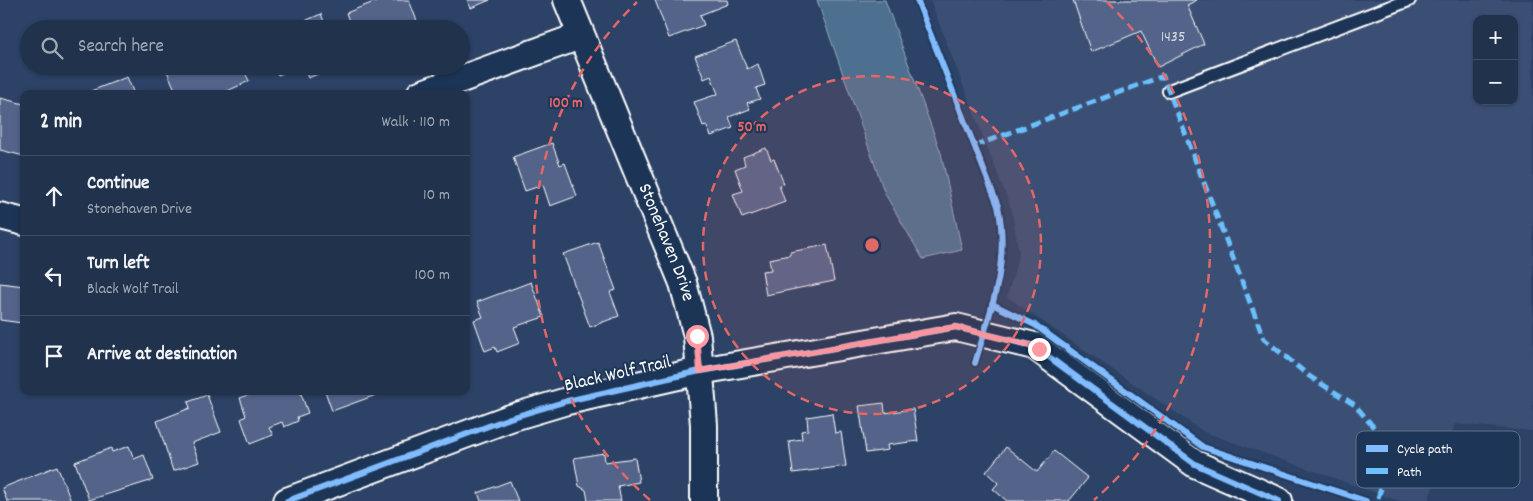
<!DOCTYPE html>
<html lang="en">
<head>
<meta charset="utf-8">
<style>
  body { margin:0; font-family:Dekko,sans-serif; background:#2d3e56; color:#f1f3f6 }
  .controls { position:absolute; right:15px; top:15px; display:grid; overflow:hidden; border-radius:10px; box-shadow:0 1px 4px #0004 }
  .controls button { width:45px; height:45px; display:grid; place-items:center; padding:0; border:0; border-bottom:1px solid #3e4d64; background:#21324c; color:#f1f3f6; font:25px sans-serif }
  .stop { position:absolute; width:15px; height:15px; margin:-11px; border:4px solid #ff9aa2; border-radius:50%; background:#fff }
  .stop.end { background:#ff9aa2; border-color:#fff; box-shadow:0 1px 5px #0008 }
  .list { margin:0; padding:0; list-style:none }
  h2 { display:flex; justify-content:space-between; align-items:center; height:65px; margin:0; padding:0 20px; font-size:21px }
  h2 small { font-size:16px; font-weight:400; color:#a2aab5 }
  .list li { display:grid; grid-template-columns:32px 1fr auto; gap:15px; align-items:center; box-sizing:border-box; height:80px; padding:0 20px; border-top:1px solid #3e4d64 }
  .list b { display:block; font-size:19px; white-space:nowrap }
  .list p { margin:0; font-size:16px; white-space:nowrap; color:#a2aab5 }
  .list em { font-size:16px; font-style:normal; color:#a2aab5 }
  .icon { flex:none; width:28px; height:28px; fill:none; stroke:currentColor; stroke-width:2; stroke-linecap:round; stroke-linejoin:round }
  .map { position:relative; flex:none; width:1533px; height:501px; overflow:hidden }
  .search { position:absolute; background:#21324c; box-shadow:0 1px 4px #0004; left:20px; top:20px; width:450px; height:55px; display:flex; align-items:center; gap:12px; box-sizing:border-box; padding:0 18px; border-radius:28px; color:#a2aab5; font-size:19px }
  .panel { position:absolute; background:#21324c; box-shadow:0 1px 4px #0004; left:20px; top:90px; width:450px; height:305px; border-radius:10px }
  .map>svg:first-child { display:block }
  .built { fill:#3b5074; fill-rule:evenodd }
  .water { fill:#4d7090; stroke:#94a9bc }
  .building { fill:#52648a; stroke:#fff }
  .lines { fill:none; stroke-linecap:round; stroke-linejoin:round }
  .service-casing { stroke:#fff; stroke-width:16 }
  .minor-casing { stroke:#fff; stroke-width:30 }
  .service { stroke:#1d3557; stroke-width:12 }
  .minor { stroke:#1d3557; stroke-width:26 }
  .quiet { stroke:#6cc0fc; stroke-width:5; stroke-dasharray:10 5; stroke-linecap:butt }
  .cycleway-casing { stroke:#1d3557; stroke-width:9 }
  .cycleway { stroke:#80bcff; stroke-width:6 }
  .route { stroke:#ff9aa2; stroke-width:6 }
  .ring { fill:none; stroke:#e26868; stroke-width:2.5; stroke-dasharray:9 6 }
  .labels { text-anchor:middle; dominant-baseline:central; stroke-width:4; stroke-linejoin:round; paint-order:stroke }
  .number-label { font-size:16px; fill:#d4d8e2 }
  .street-label { font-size:19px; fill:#fff; stroke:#1d3557 }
  .key { fill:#1d3557; stroke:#617289; stroke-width:1 }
  .key-label { font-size:14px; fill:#fff }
  .centre { fill:#e26868; stroke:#1d3557; stroke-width:2.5 }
  .ring-label { font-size:15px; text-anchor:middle; font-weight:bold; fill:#e26868; stroke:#1d3557; stroke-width:4; stroke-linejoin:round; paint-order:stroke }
</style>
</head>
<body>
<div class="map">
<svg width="1533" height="501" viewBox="0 0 1533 501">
  <rect width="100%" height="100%" fill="#2c4266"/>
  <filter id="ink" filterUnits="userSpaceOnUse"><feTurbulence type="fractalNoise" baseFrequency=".02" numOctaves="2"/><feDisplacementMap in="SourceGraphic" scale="10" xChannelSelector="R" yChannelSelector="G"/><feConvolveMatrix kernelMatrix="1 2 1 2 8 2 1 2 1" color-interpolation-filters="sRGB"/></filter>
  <g filter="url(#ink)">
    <path class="built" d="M 930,0 L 1533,0 L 1533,431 L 1455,424 L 1428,501 L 1399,501 L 1204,432 L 1007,297 L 1019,254 L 1012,211 ZM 1477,19 L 1514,19 L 1514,101 L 1477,101 Z"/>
    <polygon class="water" points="817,0 885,0 941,153 962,250 923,259 885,194"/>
    <g class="building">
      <polygon points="379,0 409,0 420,29 352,29 346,13"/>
      <polygon points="467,0 490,0 471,8"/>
      <polygon points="655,0 727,0 728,4 700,15 704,25 669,38"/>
      <polygon points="1073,0 1197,0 1187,5 1204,44 1158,67 1141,31 1091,52"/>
      <polygon points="321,14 327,29 286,29"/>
      <polygon points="736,41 747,69 758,64 765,85 756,88 760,99 747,103 750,109 729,117 733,128 711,136 706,125 703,126 694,102 718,94 711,76 704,79 695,56"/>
      <polygon points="173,66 242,66 249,81 221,94 177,94 166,69"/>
      <polygon points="274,66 300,66 278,75"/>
      <polygon points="303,66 338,66 308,78"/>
      <polygon points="127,77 134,94 83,94"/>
      <polygon points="0,98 24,104 24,156 0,150"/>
      <polygon points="552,143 560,165 565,163 577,196 550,206 543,185 525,191 513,157"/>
      <polygon points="766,148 771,160 774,159 784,184 779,185 785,202 742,218 733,194 743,191 735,169 745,165 743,157"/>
      <polygon points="598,242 616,290 610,292 619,316 590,327 563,254"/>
      <polygon points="827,245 834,281 766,295 762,271 771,270 769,259 790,255 790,252"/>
      <polygon points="531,282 544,317 514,327 520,343 497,352 495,347 485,351 474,320 483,317 477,302"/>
      <polygon points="0,283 24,286 22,323 0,320"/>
      <polygon points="250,391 300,391 308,413 297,417 298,421 284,427 282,422 269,427 273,435 250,444 241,419 246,416 240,398 251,394"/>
      <polygon points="325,391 387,391 332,411"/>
      <polygon points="207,395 221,432 192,443 199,462 173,471 157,421 190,408 188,402"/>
      <polygon points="884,403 885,413 913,409 918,441 887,445 888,450 866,453 859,406"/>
      <polygon points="832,413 835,433 841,432 846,466 793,473 789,441 802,439 801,431 808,430 807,417"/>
      <polygon points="129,446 134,459 144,455 153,480 89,500 75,462 111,448 112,452"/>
      <polygon points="1006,447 1037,472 1054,451 1088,478 1069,501 1007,501 993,489 998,483 986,472"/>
      <polygon points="604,453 605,462 635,458 639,482 618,486 621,501 588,501 586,490 579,486 574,458"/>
      <polygon points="57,466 71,501 7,501 2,488"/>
      <polygon points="510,481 518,501 481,501 478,493"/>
    </g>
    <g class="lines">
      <defs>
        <polyline id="service" points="1169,91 1409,0"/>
        <g id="minor">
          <path id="s1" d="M 567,0 L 683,283 L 697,336 L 704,425 L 704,501"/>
          <polyline points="420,94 580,36"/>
          <polyline points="0,216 24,222"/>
          <polyline points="287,501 510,418 567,401 700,371 956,327 1034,346 1195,464 1279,501"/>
        </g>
      </defs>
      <use href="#service" class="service-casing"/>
      <use href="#minor" class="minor-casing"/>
      <use href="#service" class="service"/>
      <use href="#minor" class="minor"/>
      <polyline class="quiet" points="974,146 1163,76 1264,339 1309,376 1355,405 1381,436 1386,473 1377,501"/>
      <defs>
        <g id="cycleway">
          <path d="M 917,0 L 998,206 C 1010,263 991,309 975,363"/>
          <polyline points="992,304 1035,325 1203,447 1366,501"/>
          <polyline points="287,501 510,418 567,401 700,371 956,327 1034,346 1195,464 1279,501"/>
        </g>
      </defs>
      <use href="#cycleway" class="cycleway-casing"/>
      <use href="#cycleway" class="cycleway"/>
    </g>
  </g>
  <g class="lines" filter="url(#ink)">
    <polyline class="route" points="697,336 700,371 956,327 1034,346 1039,349"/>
  </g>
  <circle cx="872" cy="245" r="169" fill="#e26868" fill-opacity=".12"/>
  <g class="ring">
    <circle cx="872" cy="245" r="169"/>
    <path d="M650 500A338 338 0 0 1 637 2M1107 2A338 338 0 0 1 1094 500"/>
  </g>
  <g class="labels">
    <g class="number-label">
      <text x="1173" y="37">1435</text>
    </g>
    <g class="street-label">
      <text stroke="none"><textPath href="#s1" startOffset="262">Stonehaven Drive</textPath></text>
      <text transform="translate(618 375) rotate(-13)">Black Wolf Trail</text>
    </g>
  </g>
  <rect x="1356" y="431" width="164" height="57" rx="8" class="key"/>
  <rect x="1366" y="445" width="22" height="7" fill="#80bcff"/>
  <rect x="1366" y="468" width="22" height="6" fill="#6cc0fc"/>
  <g class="key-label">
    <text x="1397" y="453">Cycle path</text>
    <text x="1397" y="476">Path</text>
  </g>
  <circle cx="872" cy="245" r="8" class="centre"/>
  <g class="ring-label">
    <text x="566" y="107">100 m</text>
    <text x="752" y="131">50 m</text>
  </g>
</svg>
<div class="controls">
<button>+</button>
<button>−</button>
</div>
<div class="stop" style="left:697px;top:336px"></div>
<div class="stop end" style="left:1039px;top:349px"></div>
<div class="search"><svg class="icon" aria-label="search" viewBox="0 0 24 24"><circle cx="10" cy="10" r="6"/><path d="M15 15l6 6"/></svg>Search here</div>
<section class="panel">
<h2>2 min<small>Walk · 110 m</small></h2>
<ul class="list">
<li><svg class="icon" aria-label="ahead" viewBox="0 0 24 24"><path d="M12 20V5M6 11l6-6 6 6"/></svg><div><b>Continue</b><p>Stonehaven Drive</p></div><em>10 m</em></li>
<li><svg class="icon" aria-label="left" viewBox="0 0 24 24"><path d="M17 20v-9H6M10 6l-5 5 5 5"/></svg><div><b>Turn left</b><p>Black Wolf Trail</p></div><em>100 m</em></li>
<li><svg class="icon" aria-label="arrive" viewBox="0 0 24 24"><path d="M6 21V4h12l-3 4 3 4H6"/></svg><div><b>Arrive at destination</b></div></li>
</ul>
</section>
</div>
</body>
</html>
